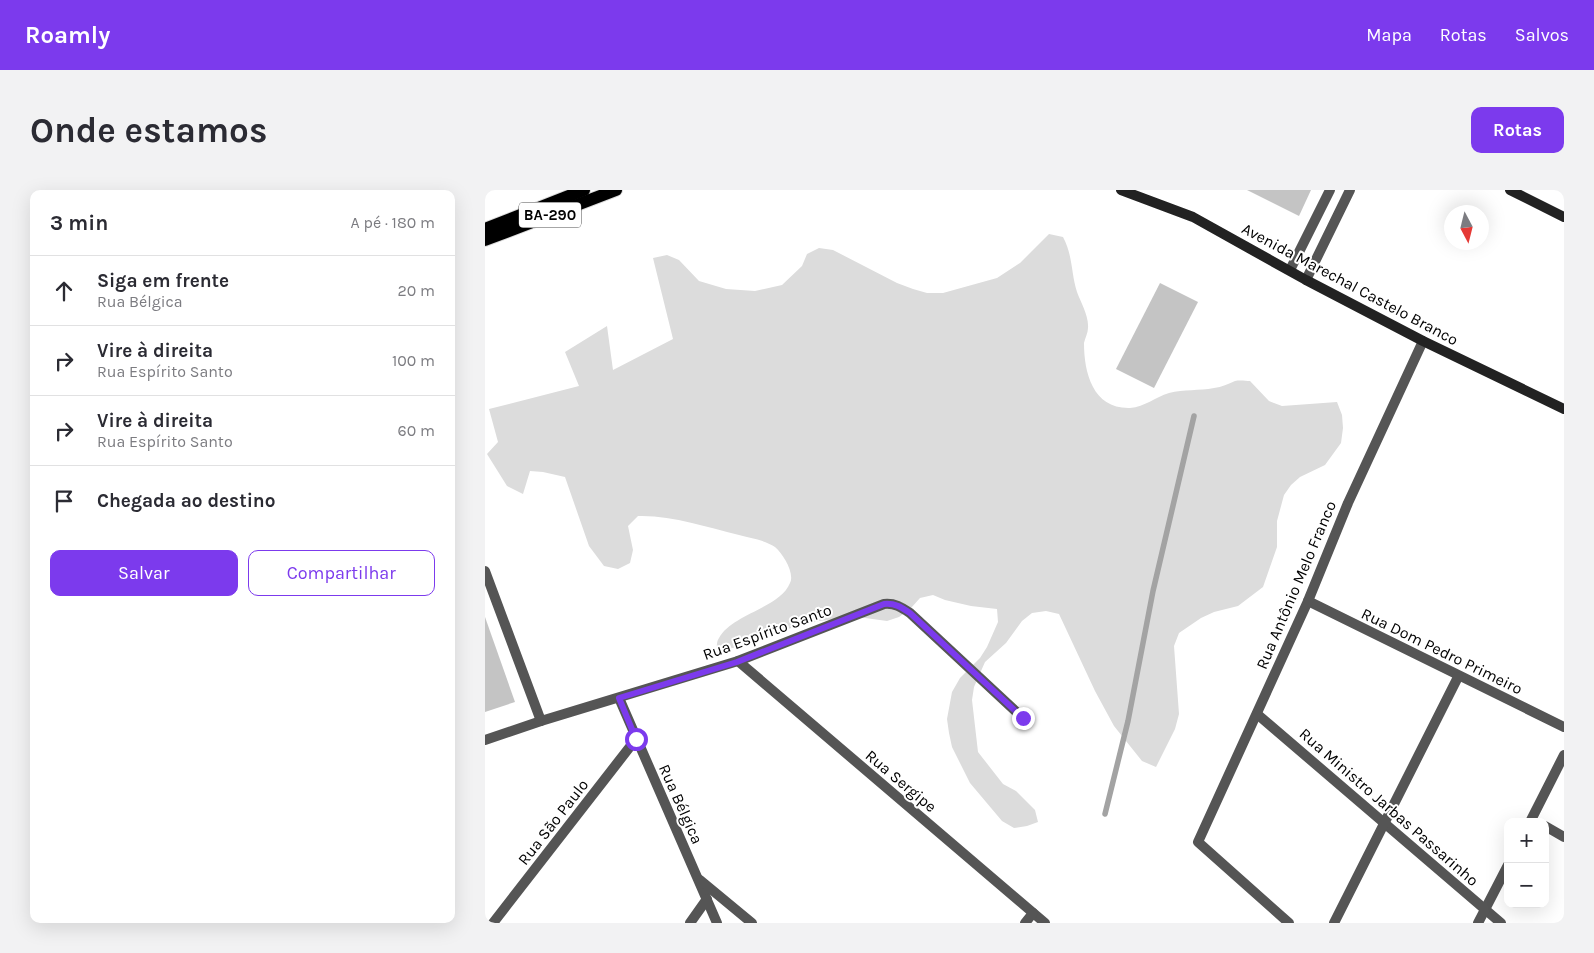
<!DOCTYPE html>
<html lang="pt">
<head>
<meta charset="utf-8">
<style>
  body { margin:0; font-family:Karla,sans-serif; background:#f2f2f3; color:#2b2b33 }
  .controls { position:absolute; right:15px; bottom:15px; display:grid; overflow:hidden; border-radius:10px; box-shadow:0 5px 20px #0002 }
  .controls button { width:45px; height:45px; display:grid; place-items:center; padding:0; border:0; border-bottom:1px solid #e1e1e2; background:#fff; color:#2b2b33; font:25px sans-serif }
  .compass { position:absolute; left:959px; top:15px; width:45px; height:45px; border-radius:50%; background:#fff; box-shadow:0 5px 20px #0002; rotate:173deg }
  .stop { position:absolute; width:15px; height:15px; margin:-11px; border:4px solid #7c3aed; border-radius:50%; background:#fff }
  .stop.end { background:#7c3aed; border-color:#fff; box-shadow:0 1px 5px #0008 }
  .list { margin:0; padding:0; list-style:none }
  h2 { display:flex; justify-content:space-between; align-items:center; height:65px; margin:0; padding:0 20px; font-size:21px }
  h2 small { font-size:16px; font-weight:400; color:#7c7c81 }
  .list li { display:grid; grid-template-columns:32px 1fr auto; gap:15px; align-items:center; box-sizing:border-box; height:70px; padding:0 20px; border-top:1px solid #e1e1e2 }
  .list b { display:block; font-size:19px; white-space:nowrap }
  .list p { margin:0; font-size:16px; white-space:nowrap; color:#7c7c81 }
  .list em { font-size:16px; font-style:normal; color:#7c7c81 }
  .actions { display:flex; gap:10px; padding:15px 20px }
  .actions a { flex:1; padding:11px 0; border:1px solid #7c3aed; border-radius:10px; text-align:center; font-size:18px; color:#7c3aed }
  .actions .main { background:#7c3aed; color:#fff }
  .icon { flex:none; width:28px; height:28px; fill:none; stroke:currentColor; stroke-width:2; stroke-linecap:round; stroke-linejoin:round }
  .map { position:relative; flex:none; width:1079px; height:733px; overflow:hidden; border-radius:10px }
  header { display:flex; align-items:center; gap:30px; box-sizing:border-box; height:70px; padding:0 25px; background:#7c3aed; color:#fff }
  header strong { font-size:24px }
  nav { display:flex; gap:28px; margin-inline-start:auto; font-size:18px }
  .intro { display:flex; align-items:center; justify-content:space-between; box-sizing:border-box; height:120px; padding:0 30px }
  h1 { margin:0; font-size:35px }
  .button { padding:12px 22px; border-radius:10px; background:#7c3aed; color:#fff; font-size:18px; font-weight:700 }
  main { display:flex; gap:30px; padding:0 30px }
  aside { flex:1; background:#fff; border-radius:10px; box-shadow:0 5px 20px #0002 }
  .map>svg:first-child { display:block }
  .green { fill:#dcdcdc }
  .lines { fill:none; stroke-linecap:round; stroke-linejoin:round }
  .stream { stroke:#a3a3a3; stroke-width:5.5 }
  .building { fill:#c4c4c4 }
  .primary-casing { stroke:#dbdbdb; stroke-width:14 }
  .street { stroke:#555; stroke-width:10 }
  .secondary { stroke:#222; stroke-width:10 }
  .primary { stroke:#000; stroke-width:12 }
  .route { stroke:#7c3aed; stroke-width:6 }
  .labels { text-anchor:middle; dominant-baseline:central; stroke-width:4; stroke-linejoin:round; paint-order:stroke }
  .shield { fill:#fff; stroke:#4c4c4c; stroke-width:1 }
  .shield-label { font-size:15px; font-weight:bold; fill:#000 }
  .street-label { font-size:16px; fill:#000; stroke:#fff }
</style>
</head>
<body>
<header>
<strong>Roamly</strong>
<nav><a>Mapa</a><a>Rotas</a><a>Salvos</a></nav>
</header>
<div class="intro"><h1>Onde estamos</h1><a class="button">Rotas</a></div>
<main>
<aside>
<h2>3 min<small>A pé · 180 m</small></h2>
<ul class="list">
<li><svg class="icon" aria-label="ahead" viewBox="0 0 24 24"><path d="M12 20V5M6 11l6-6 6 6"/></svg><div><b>Siga em frente</b><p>Rua Bélgica</p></div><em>20 m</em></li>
<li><svg class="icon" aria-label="right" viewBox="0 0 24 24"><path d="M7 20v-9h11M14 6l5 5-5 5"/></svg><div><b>Vire à direita</b><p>Rua Espírito Santo</p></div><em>100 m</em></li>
<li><svg class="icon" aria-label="right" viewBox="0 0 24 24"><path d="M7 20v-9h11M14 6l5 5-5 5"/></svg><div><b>Vire à direita</b><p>Rua Espírito Santo</p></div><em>60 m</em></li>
<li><svg class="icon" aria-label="arrive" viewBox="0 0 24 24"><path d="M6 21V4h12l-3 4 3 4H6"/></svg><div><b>Chegada ao destino</b></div></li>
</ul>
<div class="actions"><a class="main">Salvar</a><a>Compartilhar</a></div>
</aside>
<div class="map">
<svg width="1079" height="733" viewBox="0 0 1079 733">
  <rect width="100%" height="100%" fill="#fff"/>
  <path class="green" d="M 564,44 L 578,47 C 588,66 586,83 592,102 C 596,113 604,126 603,138 C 603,143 600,148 599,153 C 599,183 608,219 645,218 C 660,217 670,207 684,203 C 699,199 714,201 729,198 C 737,197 743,194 750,191 C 755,190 761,191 765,191 L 784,211 L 797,216 L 852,212 L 857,225 L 858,238 L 856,253 L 840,275 L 815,287 L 806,295 L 799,305 L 792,331 L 792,357 L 778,397 L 753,416 L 729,422 L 716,428 L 694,443 L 689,456 L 694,524 L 690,539 L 671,577 L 657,571 L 629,536 L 610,501 L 574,424 L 561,421 L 547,423 L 537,431 L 521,453 L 500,472 L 489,497 L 487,510 L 493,562 L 518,594 L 531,601 L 550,620 L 553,632 L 542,636 L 529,638 L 517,631 L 485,593 L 467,557 L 464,543 L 462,529 L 467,502 L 475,488 L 495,468 L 502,457 L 513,432 L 512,419 L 486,416 L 460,410 L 448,405 L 435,408 L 426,418 L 414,427 L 402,431 L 373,427 L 334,431 L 267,448 L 255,456 L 232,462 C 232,458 231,452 234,448 C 247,424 295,418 305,393 C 310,383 298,364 290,357 C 280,350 265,348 254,345 C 221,337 187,325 153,326 L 143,336 L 148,360 L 145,373 L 133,379 L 119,376 L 104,356 L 80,287 L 58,282 L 45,281 L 38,304 L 22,296 L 2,264 L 13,252 L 4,219 L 94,196 L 80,162 L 122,136 L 128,180 L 188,149 L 168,68 L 182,65 L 194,70 L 214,91 L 241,99 L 270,101 L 297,95 L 317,76 L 322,64 L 334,58 L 348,60 L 412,93 L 428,99 L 442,103 L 458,103 L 512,88 L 535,73 Z"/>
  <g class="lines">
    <polyline class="stream" points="620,624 643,531 668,401 709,226"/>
  </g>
  <g class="building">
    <polygon points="762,0 826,0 814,26"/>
    <polygon points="675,93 713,112 669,198 631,179"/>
    <polygon points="0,427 30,512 0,522"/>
  </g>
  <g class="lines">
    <defs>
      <g id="primary">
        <polyline points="0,39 99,0"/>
        <polyline points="0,50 131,0"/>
      </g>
    </defs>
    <use href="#primary" class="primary-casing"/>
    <g class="street">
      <polyline points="805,80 845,0"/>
      <polyline points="821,90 865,0"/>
      <polyline points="0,381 56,531"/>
      <polyline points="823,411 1079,537"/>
      <polyline points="253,471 560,733"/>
      <polyline points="134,508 232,733"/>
      <polyline points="772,524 1016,733"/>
      <path d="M 0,550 L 56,531 L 253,471 L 399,414 C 410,413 416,417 425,423 L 538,528"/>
      <polyline points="1045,632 1079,565"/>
      <polyline points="1060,636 1079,647"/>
      <polyline points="215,690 267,733"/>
      <polyline points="8,733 151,549"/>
      <polyline points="205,733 222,709"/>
      <polyline points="540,733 548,723"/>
      <polyline points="804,733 713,652 823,411 863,313 938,151"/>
      <polyline points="849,733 973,487"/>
      <polyline points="993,733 1023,675"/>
    </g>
    <g class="secondary">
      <polyline points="636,0 708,27 821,90 938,151 1079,219"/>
      <polyline points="1025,0 1079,27"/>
    </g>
    <use href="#primary" class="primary"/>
  </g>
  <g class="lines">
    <path class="route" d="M 151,549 L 134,508 L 252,472 L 399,414 C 410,413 416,417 425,423 L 538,528"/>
  </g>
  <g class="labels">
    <rect class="shield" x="34" y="12.5" width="62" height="25" rx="4"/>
    <g class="shield-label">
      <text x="65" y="25">BA-290</text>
    </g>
    <g class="street-label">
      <text transform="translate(865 94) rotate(28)">Avenida Marechal Castelo Branco</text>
      <text transform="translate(811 395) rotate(-67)">Rua Antônio Melo Franco</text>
      <text transform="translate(282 442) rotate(-20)">Rua Espírito Santo</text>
      <text transform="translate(957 461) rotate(26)">Rua Dom Pedro Primeiro</text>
      <text transform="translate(416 591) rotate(40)">Rua Sergipe</text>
      <text transform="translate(196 614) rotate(66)">Rua Bélgica</text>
      <text transform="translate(904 617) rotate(41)">Rua Ministro Jarbas Passarinho</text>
      <text transform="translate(68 632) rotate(-52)">Rua São Paulo</text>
    </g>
  </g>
</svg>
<div class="controls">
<button>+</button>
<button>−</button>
</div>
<svg class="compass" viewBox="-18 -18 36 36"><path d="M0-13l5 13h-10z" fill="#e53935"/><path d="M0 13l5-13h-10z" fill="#7c7c81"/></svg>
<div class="stop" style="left:151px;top:549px"></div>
<div class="stop end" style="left:538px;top:528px"></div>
</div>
</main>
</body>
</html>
